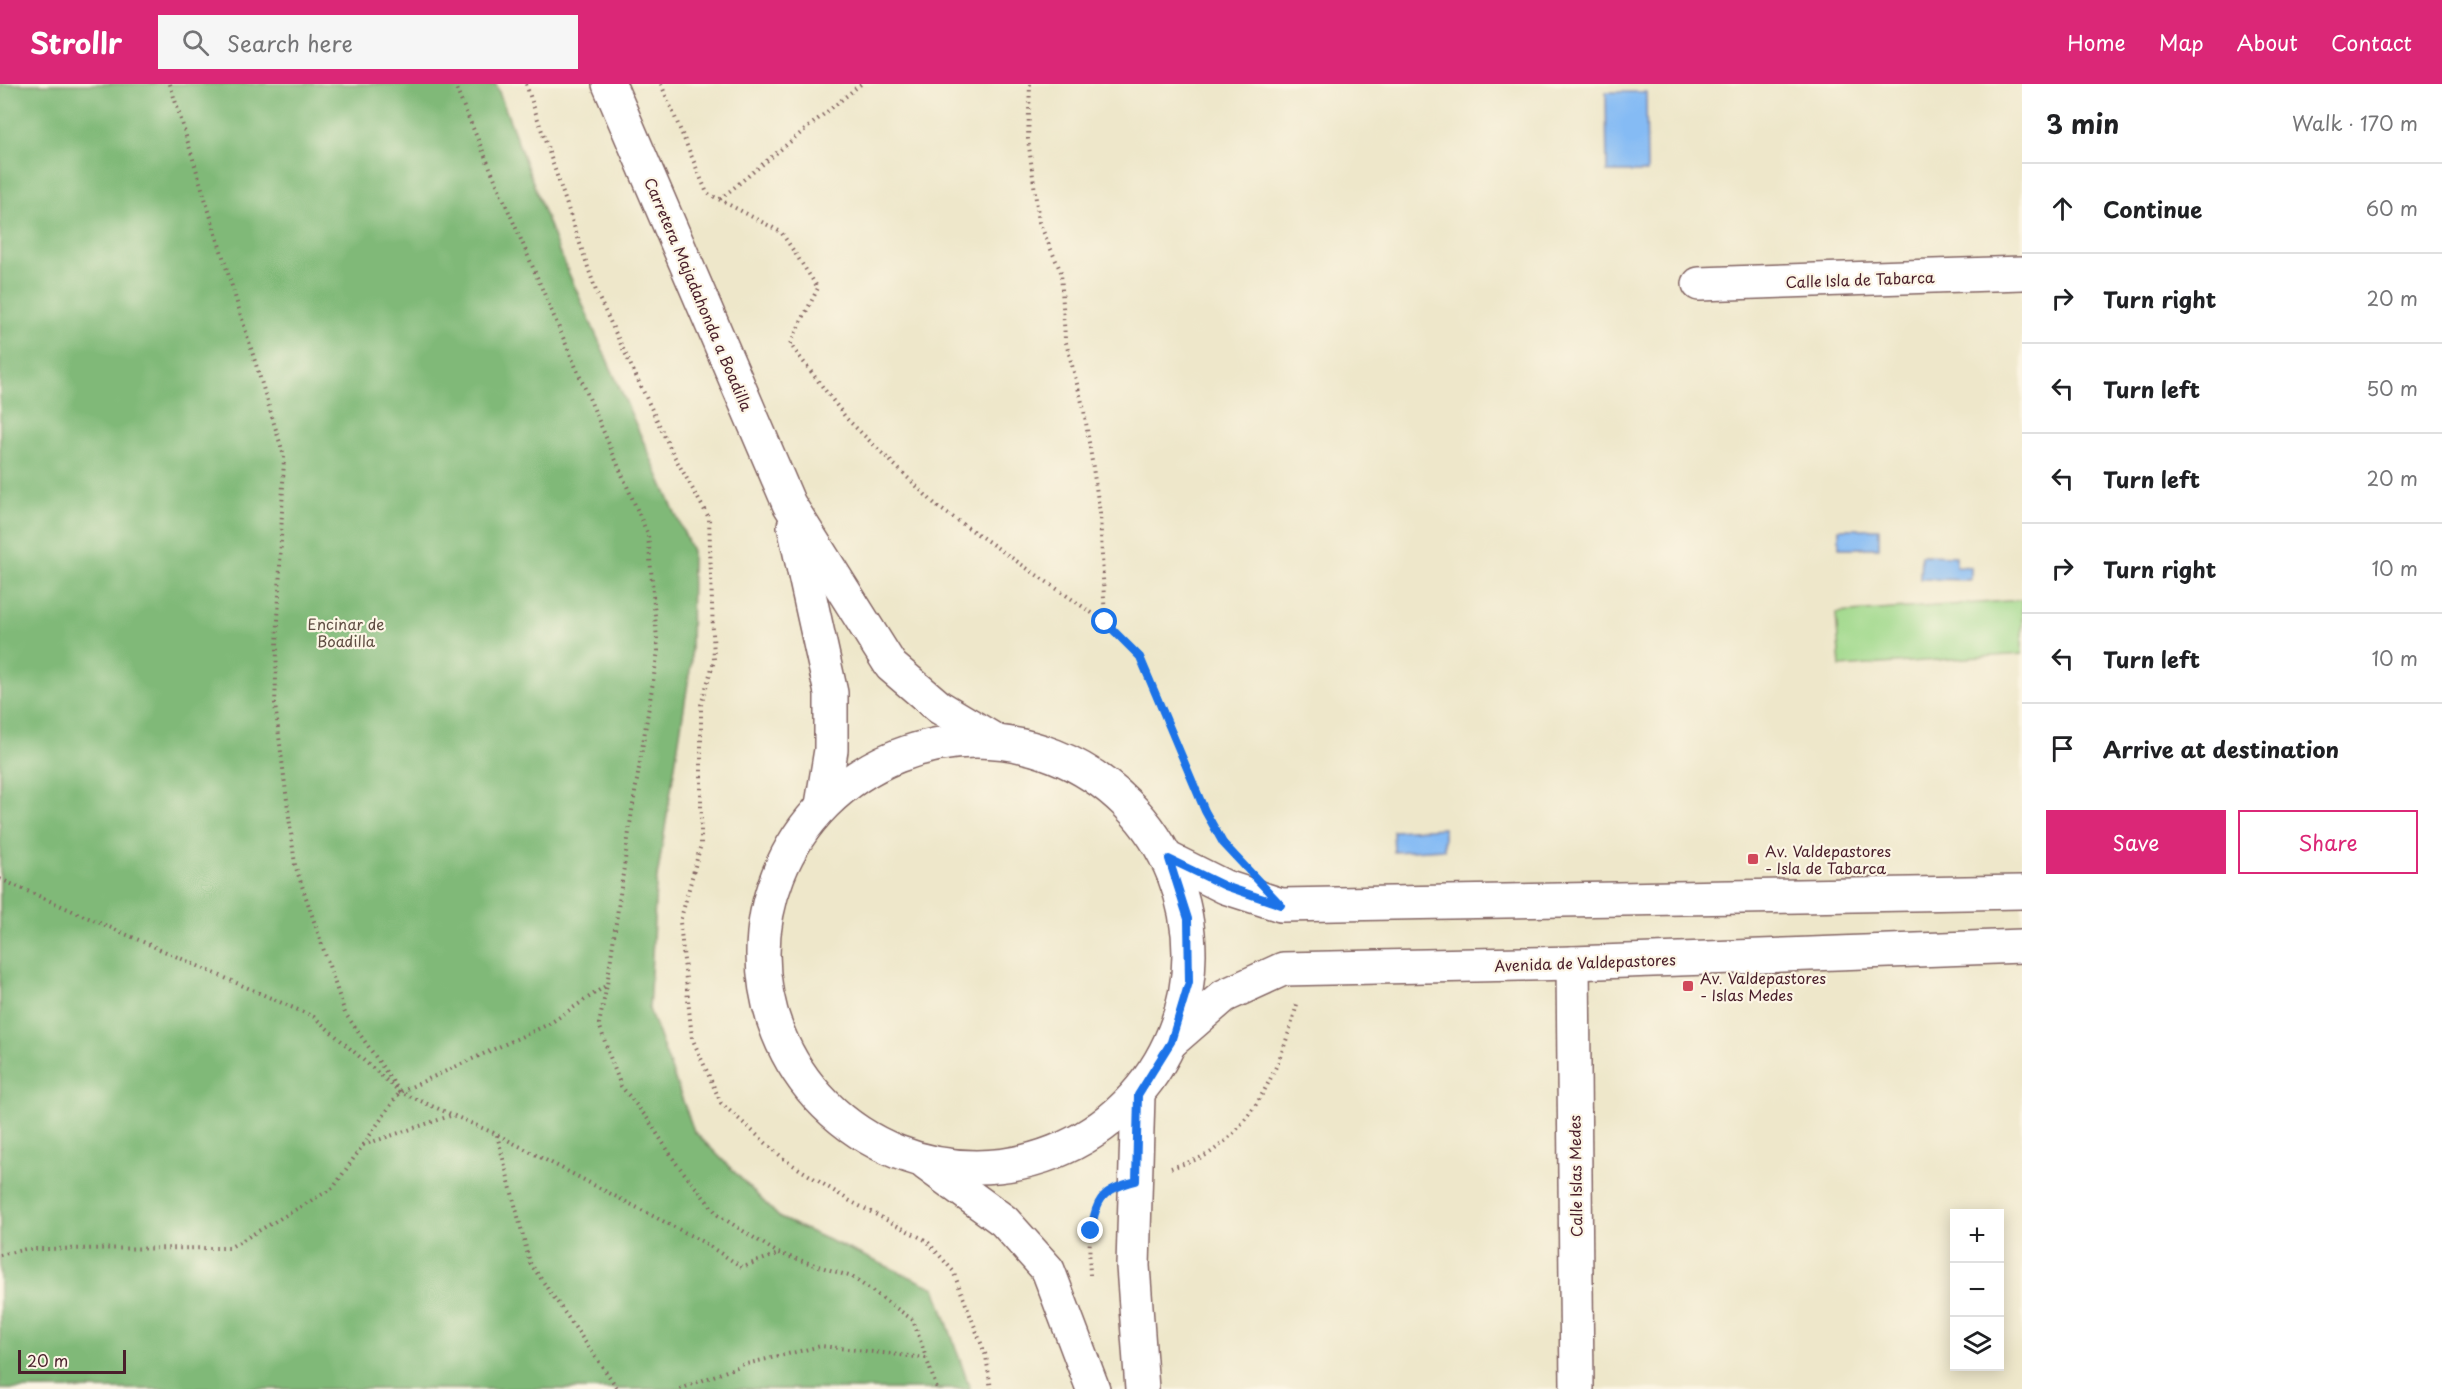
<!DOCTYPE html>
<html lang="en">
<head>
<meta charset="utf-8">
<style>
  body { margin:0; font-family:"Playpen Sans",sans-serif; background:#f6f6f6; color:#202124 }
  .controls { position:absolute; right:18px; bottom:18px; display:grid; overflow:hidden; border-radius:0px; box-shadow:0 3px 15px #0003 }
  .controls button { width:54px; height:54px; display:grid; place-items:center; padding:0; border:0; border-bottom:2px solid #e0e0e0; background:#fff; color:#202124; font:30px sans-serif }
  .scale { position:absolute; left:18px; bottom:15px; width:108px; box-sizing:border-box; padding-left:6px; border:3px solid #4a1f2b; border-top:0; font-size:16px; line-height:21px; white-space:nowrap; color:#4a1f2b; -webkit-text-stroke:4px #fcf5e5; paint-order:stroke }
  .stop { position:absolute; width:18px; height:18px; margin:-14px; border:4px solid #1a73e8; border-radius:50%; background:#fff }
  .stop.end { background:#1a73e8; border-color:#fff; box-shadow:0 2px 6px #0008 }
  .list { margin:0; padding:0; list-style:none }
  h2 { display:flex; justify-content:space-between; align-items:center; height:78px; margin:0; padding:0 24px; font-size:26px }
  h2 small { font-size:20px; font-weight:400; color:#757577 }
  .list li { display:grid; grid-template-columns:39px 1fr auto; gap:18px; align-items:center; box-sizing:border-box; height:90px; padding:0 24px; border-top:2px solid #e0e0e0 }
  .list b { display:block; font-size:22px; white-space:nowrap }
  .list em { font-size:20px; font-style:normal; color:#757577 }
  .actions { display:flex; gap:12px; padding:18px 24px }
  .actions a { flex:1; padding:14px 0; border:2px solid #db2777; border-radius:0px; text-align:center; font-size:21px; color:#db2777 }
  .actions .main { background:#db2777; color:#fff }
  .icon { flex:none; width:33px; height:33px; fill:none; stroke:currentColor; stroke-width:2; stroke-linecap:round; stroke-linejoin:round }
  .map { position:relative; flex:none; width:2022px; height:1305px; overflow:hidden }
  header { display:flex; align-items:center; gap:36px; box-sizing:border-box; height:84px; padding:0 30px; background:#db2777; color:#fff }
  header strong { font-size:28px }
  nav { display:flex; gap:33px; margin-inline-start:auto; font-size:21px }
  .search { width:420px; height:54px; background:#f6f6f6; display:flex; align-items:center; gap:15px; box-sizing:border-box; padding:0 21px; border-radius:0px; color:#757577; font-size:22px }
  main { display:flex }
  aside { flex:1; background:#fff }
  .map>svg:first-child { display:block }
  .green { fill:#a0d98c; stroke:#757c5c; stroke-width:1.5 }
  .forest { fill:#80b978; stroke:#656c52; stroke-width:1.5 }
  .water { fill:#85bbf4; stroke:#686d90; stroke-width:1.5 }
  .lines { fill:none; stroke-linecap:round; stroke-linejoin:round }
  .minor-casing { stroke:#836563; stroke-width:36 }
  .tertiary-casing { stroke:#836563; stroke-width:36 }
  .path { stroke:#836563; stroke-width:4; stroke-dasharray:1.5 4.5; stroke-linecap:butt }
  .minor { stroke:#fff; stroke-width:33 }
  .tertiary { stroke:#fff; stroke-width:33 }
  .route { stroke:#1a73e8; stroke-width:8 }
  .poi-dot { fill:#d1495b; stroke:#fcf5e5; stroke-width:2 }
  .labels { text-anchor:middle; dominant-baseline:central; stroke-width:4.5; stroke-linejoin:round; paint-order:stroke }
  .street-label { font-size:15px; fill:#4a1f2b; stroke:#fcf5e5 }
  .park-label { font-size:15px; fill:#604e43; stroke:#fcf5e5 }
  .poi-label { font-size:15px; fill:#4a1f2b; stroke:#fcf5e5; text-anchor:start }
</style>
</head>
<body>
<header>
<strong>Strollr</strong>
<div class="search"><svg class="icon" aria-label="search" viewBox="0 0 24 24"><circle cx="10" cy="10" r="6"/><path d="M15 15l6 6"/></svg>Search here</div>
<nav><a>Home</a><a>Map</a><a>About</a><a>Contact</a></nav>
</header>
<main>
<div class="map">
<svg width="2022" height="1305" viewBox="0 0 2022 1305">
  <rect width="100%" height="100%" fill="#fcf5e5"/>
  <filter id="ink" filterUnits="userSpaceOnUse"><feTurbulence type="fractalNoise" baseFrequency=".0167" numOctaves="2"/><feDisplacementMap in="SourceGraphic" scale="12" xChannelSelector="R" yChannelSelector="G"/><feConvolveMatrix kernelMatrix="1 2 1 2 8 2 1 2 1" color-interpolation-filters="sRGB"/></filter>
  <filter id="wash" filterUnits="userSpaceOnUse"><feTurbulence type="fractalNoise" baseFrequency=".008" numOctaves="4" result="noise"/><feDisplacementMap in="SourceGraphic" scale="24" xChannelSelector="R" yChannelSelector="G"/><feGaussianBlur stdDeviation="1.35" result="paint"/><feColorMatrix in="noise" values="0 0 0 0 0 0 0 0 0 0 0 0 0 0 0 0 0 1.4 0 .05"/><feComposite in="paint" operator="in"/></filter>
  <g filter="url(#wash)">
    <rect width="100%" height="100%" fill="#eee7ca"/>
    <polygon class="green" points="2022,516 2022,570 1840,583 1836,529"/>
    <polygon class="forest" points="0,0 496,0 558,165 692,467 691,580 656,801 649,925 694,1047 780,1134 935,1204 970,1305 0,1305"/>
    <g class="water">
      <polygon points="1606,8 1646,8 1647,88 1607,88"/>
      <rect x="1839" y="445" width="40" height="19"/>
      <polygon points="1921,471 1956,472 1956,482 1971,483 1971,496 1920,495"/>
      <polygon points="1444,744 1444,765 1394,768 1393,747"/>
    </g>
  </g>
  <g filter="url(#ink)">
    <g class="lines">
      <defs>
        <g id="minor">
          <polyline points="1699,200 2022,189"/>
          <polyline points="1169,775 1225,803 1281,821 2022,808"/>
          <polyline points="1573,879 1577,1305"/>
          <polyline points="1171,958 1224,912 1283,885 1573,879 2022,862"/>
        </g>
        <g id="tertiary">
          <polyline points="609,0 789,420 891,582 939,623 994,656"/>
          <polyline points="794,442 831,609 831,666 822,721"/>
          <circle cx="976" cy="870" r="213"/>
          <polyline points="1138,1011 1133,1182 1142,1305"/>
          <polyline points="926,1080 1004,1137 1048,1186 1093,1305"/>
        </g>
      </defs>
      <use href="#minor" class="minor-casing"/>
      <use href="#tertiary" class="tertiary-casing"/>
      <g class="path">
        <polyline points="170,0 284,372 275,620 295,781 345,929 400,1008"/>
        <polyline points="454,0 648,451 658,567 632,727 607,901 599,940 610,973 621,1002 647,1034 676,1079 718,1131 778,1169 852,1193 913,1236 937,1305"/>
        <polyline points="526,0 597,210 673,370 709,434 714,577 701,621 701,760 680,838 692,954 721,1019 785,1076 850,1117 927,1157 953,1187 986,1272 991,1305"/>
        <polyline points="661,0 707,109 781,148 818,204 790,260 847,335 938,423 1105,538 1140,573 1205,727 1227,763"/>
        <polyline points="1030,0 1028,55 1039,138 1061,188 1065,255 1084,326 1100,429 1105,537"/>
        <polyline points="720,115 861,0"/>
        <polyline points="0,795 314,933 400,1008 496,1050 703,1158 742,1183 778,1170"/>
        <polyline points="497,1051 530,1179 618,1305"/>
        <polyline points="363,1061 450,1032"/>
        <path d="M 1171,1084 C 1185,1079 1202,1075 1214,1066 C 1260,1032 1283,974 1297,920"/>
        <polyline points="0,1171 26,1165 229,1164 333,1104 400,1008 549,940 607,901"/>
        <path d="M 1090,1191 C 1089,1171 1088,1131 1100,1116"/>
        <polyline points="680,1305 742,1281 821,1262 926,1274"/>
      </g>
      <use href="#minor" class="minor"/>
      <use href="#tertiary" class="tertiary"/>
    </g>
  </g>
  <g class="lines" filter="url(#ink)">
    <path class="route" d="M 1091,1147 C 1097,1113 1102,1106 1136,1097 L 1138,1011 L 1171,958 L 1189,898 L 1188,835 L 1169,775 L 1225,802 L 1281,821 L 1223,759 L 1205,727 L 1140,573 L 1105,538"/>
  </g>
  <g class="poi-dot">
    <rect x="1747" y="769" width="12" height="12" rx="3"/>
    <rect x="1682" y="896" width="12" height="12" rx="3"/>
  </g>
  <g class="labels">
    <g class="street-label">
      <text transform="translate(1860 195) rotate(-2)">Calle Isla de Tabarca</text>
      <text transform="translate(699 210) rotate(67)">Carretera Majadahonda a Boadilla</text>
      <text transform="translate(1585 878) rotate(-2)">Avenida de Valdepastores</text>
      <text transform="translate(1575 1092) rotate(-91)">Calle Islas Medes</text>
    </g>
    <g class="park-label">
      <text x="346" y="539">Encinar de<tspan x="346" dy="17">Boadilla</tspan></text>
    </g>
    <g class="poi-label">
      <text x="1765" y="766">Av. Valdepastores<tspan x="1765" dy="17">- Isla de Tabarca</tspan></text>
      <text x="1700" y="893">Av. Valdepastores<tspan x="1700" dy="17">- Islas Medes</tspan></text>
    </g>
  </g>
</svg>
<div class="controls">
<button>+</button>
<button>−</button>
<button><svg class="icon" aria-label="layers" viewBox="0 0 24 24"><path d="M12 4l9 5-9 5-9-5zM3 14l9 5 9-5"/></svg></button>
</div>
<div class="scale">20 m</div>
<div class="stop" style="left:1105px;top:538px"></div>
<div class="stop end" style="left:1091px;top:1147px"></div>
</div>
<aside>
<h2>3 min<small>Walk · 170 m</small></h2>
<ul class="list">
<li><svg class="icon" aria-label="ahead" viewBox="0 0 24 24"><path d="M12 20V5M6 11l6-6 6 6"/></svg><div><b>Continue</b></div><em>60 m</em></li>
<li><svg class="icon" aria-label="right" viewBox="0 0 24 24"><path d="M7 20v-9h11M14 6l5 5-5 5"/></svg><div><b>Turn right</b></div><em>20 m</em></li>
<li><svg class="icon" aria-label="left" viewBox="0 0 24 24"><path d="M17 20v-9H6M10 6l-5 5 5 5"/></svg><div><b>Turn left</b></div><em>50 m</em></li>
<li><svg class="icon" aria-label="left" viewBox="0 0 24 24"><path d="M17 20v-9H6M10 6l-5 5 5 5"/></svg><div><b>Turn left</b></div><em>20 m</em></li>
<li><svg class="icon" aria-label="right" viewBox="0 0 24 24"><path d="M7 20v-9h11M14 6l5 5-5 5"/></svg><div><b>Turn right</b></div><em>10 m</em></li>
<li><svg class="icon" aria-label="left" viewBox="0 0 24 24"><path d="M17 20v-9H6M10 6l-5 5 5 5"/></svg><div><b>Turn left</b></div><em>10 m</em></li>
<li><svg class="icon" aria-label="arrive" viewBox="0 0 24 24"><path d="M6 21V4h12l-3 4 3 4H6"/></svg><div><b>Arrive at destination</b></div></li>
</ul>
<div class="actions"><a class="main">Save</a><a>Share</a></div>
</aside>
</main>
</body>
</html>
